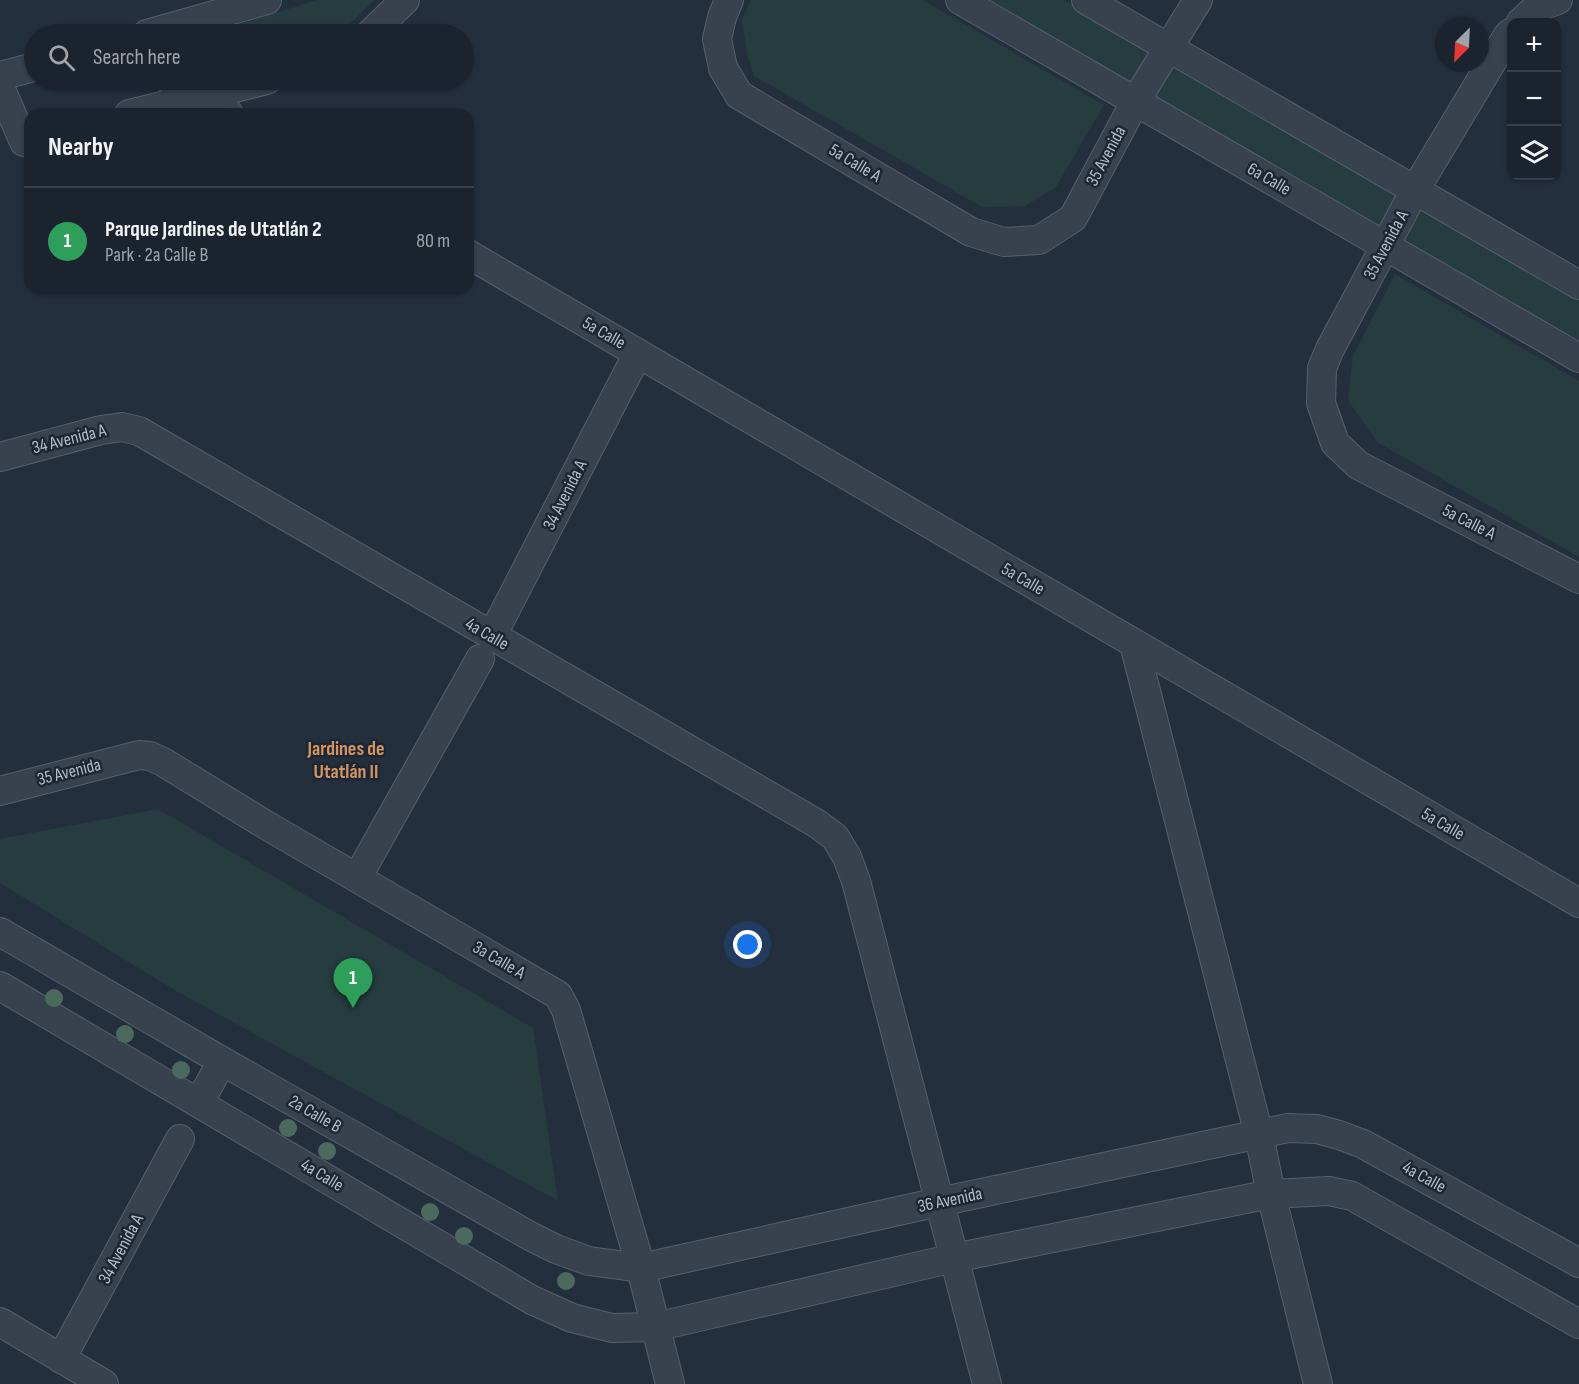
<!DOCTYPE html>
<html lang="en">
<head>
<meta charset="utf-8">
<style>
  body { margin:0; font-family:"Sofia Sans Condensed",sans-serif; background:#242b36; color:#f1f3f6 }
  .controls { position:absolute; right:18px; top:18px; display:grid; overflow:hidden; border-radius:12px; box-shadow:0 2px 4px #0004 }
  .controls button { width:54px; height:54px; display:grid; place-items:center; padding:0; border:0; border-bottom:2px solid #39404a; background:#1b232e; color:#f1f3f6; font:30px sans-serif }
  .compass { position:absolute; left:1435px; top:18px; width:54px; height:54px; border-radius:50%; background:#1b232e; box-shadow:0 2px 4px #0004; rotate:204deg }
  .you { position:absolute; left:748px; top:945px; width:21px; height:21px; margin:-15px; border:4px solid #fff; border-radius:50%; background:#1a73e8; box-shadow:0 0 0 9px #1a73e833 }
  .badge { display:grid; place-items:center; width:39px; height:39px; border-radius:50%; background:#2563eb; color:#fff; font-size:20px; font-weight:700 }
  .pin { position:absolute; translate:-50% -50px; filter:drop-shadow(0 2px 3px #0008) }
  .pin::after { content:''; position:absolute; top:32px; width:21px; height:18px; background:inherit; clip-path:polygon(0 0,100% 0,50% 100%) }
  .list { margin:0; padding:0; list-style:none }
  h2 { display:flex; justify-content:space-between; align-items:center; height:78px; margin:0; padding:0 24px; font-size:26px }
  h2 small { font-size:20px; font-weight:400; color:#a0a4aa }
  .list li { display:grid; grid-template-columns:39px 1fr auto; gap:18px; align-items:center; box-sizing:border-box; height:108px; padding:0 24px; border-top:2px solid #39404a }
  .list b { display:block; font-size:22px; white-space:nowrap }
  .list p { margin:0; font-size:20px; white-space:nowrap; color:#a0a4aa }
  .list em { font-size:20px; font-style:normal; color:#a0a4aa }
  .icon { flex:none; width:33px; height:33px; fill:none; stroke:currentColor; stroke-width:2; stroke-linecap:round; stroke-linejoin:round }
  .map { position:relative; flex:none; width:1579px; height:1384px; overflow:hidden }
  .search { position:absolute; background:#1b232e; box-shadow:0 2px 4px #0004; left:24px; top:24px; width:450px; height:66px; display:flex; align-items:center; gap:15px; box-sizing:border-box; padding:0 21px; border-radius:33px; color:#a0a4aa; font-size:22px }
  .panel { position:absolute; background:#1b232e; box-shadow:0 2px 4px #0004; left:24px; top:108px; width:450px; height:186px; border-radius:18px }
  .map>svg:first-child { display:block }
  .green { fill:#263c3f }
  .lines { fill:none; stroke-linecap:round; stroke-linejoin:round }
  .street-casing { stroke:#565f6c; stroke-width:30 }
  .street { stroke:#38414e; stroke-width:28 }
  .tree { fill:#4b6a5d }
  .labels { text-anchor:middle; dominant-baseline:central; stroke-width:5; stroke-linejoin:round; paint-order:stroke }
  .street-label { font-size:18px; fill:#b4bcc9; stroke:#1d2633 }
  .neighbourhood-label { font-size:20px; font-weight:bold; fill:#d59563; stroke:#1d2633 }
</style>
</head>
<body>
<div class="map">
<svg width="1579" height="1384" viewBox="0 0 1579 1384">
  <rect width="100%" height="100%" fill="#242f3e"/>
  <g class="green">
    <polygon points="317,0 374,0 351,23 329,34 209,34"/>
    <polygon points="751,0 923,0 1104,105 1056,187 1025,206 982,207 754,76 747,54 742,19"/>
    <polygon points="983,0 1064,0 1151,51 1129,85"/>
    <polygon points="1175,63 1400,194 1382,228 1153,99"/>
    <polygon points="1421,206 1579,298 1579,343 1404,241"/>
    <polygon points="1395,274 1579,381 1579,557 1377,442 1348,400 1353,356"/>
    <polygon points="158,809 533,1028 558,1201 171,988 0,883 0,839"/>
  </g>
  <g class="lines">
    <defs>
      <g id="street">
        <polyline points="729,0 722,17 717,39 723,68 739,95 971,232 1004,242 1039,240 1073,218 1135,102 1198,0"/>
        <polyline points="960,0 1579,358"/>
        <polyline points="1086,0 1579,285"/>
        <polyline points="1521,22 1536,8 1558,0"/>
        <polyline points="1512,32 1508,35 1415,190 1330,349 1322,368 1321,403 1335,443 1358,465 1579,579"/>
        <polyline points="147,34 267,0"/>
        <polyline points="370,34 405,0"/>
        <polyline points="0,76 34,67"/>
        <polyline points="170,80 229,114"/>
        <polyline points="0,87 24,142"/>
        <polyline points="129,114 267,80"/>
        <polyline points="468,254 1579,903"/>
        <polyline points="0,457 101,430 122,427 139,431 816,823 835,837 847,857 856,881 987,1384"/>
        <polyline points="492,636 638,353"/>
        <polyline points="1134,644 1259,1135 1271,1194 1318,1384"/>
        <polyline points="0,791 139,755 150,756 163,762 266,825 558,995 566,1010 641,1268 670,1384"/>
        <polyline points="357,878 480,659"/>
        <polyline points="0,932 222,1061 530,1236 556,1249 589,1261 641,1268 939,1202 1288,1128 1317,1129 1339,1135 1363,1144 1579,1263"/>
        <polyline points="0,986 532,1300 572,1318 612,1328 655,1327 954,1258 1271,1194 1329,1191 1352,1196 1579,1324"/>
        <polyline points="199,1103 222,1061"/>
        <polyline points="0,1322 104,1384"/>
        <polyline points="61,1359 180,1139"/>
      </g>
    </defs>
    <use href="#street" class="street-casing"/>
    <use href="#street" class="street"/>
  </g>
  <g class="tree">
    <circle cx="54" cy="998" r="9"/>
    <circle cx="125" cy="1034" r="9"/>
    <circle cx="181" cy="1070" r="9"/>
    <circle cx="288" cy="1128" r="9"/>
    <circle cx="327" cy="1151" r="9"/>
    <circle cx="430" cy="1212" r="9"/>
    <circle cx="464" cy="1236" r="9"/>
    <circle cx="566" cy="1281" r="9"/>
  </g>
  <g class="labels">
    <g class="street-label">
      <text transform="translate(1106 156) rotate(-62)">35 Avenida</text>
      <text transform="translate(855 163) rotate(31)">5a Calle A</text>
      <text transform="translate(1269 179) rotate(30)">6a Calle</text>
      <text transform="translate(1386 245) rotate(-62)">35 Avenida A</text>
      <text transform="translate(604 333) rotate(30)">5a Calle</text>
      <text transform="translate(69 439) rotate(-14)">34 Avenida A</text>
      <text transform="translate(565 495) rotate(-63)">34 Avenida A</text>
      <text transform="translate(1469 522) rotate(27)">5a Calle A</text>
      <text transform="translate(1023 579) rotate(30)">5a Calle</text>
      <text transform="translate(487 634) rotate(30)">4a Calle</text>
      <text transform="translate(69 772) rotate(-14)">35 Avenida</text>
      <text transform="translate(1443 824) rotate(30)">5a Calle</text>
      <text transform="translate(499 960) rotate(30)">3a Calle A</text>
      <text transform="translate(315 1114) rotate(30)">2a Calle B</text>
      <text transform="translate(322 1175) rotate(31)">4a Calle</text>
      <text transform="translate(1424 1177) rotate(29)">4a Calle</text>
      <text transform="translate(950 1200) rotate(-12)">36 Avenida</text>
      <text transform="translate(121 1249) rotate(-62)">34 Avenida A</text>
    </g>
    <g class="neighbourhood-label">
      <text x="346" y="749">Jardines de<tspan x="346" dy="23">Utatlán II</tspan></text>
    </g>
  </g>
</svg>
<div class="controls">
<button>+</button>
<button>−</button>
<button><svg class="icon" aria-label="layers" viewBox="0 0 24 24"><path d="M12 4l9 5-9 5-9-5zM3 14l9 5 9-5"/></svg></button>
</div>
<svg class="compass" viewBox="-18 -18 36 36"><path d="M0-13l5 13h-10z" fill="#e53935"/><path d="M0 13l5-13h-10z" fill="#a0a4aa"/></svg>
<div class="you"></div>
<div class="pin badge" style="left:353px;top:1008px;background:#2e9e5b">1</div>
<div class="search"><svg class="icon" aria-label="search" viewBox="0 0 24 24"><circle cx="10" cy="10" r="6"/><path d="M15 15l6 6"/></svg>Search here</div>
<section class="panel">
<h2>Nearby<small></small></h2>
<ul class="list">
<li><span class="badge" style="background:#2e9e5b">1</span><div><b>Parque Jardines de Utatlán 2</b><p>Park · 2a Calle B</p></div><em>80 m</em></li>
</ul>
</section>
</div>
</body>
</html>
